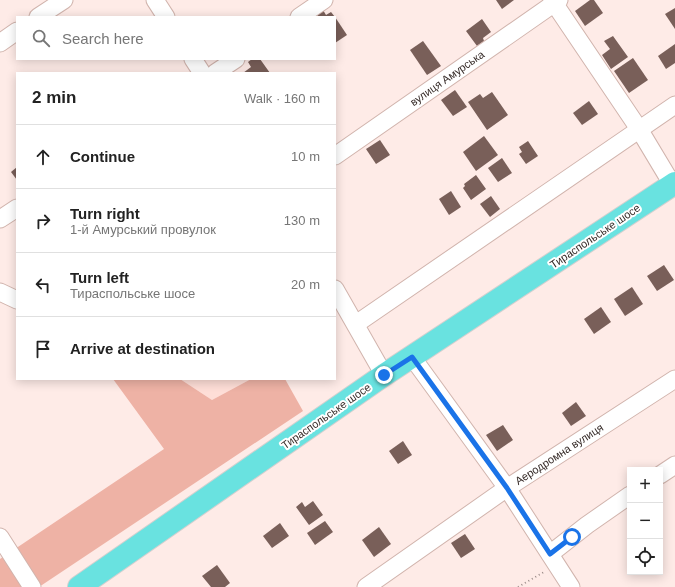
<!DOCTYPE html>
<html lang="en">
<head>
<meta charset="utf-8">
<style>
  body { margin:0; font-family:Helvetica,sans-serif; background:#f6f6f6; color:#222 }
  .controls { position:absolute; right:12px; bottom:12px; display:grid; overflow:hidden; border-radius:0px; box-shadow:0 2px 10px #0003 }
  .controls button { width:36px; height:36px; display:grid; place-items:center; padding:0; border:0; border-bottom:1px solid #e0e0e0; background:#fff; color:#222; font:20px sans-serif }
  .stop { position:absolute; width:12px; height:12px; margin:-9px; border:3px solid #1a73e8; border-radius:50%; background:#fff }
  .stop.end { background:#1a73e8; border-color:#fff; box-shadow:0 1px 4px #0008 }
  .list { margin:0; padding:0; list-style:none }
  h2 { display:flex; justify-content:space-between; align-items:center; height:52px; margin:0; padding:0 16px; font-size:17px }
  h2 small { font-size:13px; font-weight:400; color:#767676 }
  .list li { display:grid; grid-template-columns:26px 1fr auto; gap:12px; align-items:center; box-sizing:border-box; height:64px; padding:0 16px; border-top:1px solid #e0e0e0 }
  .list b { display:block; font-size:15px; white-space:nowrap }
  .list p { margin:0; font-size:13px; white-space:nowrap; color:#767676 }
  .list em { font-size:13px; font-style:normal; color:#767676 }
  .icon { flex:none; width:22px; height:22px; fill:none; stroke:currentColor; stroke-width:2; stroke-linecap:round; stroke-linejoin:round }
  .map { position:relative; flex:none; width:675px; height:587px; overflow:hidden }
  .search { position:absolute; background:#fff; box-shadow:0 2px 10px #0003; left:16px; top:16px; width:320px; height:44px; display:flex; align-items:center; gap:10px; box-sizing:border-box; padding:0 14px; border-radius:0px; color:#767676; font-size:15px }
  .panel { position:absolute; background:#fff; box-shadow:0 2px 10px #0003; left:16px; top:72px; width:320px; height:308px; border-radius:0px }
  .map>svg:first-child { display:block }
  .built { fill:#feded7 }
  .green { fill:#eeb2a5 }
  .building { fill:#795f59 }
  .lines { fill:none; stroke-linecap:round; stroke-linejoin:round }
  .minor-casing { stroke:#d1b4ad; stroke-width:19 }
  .major-casing { stroke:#d3d0cf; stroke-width:24 }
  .path { stroke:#9a8b88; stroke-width:2; stroke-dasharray:1 3; stroke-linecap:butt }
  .minor { stroke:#fff; stroke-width:17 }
  .major { stroke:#69e2e0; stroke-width:22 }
  .route { stroke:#1a73e8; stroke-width:5 }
  .labels { text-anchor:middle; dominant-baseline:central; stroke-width:4; stroke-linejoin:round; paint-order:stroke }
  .street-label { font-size:11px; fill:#352a27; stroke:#fff }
</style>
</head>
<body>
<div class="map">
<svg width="675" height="587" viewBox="0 0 675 587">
  <rect width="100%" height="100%" fill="#feebe7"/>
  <polygon class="built" points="180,379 251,379 212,400"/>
  <polygon class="green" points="113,379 180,379 212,400 251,379 285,379 303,411 39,587 0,587 0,559 164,449"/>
  <g class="building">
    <polygon points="496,0 514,0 502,9"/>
    <polygon points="590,0 594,0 603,13 585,26 575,11"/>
    <polygon points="675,8 675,29 665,14"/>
    <polygon points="323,10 326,15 331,12 335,17 316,17"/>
    <polygon points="335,17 347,35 335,43"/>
    <polygon points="482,19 491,32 483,38 484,41 477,46 466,31"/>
    <polygon points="613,36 628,57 611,69 602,55 610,49 604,41"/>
    <polygon points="423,41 441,66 427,75 410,50"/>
    <polygon points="675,44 675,63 666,69 658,56"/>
    <polygon points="633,58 648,80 629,93 614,71"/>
    <polygon points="252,59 260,59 270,73 243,73 251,67 248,62"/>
    <polygon points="455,90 467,107 453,116 441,100"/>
    <polygon points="492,92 508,115 487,130 468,102 480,94 483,98"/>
    <polygon points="589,101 598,114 582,125 573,113"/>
    <polygon points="484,136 498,155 476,171 463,152"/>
    <polygon points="380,140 390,155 376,164 366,149"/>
    <polygon points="528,141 538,156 526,164 519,154 522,152 519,147"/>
    <polygon points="502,158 512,173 498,182 488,168"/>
    <polygon points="17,167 17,180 11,172"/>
    <polygon points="476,175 486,189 471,200 463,188 465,186 464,184"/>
    <polygon points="451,191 461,207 449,215 439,199"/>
    <polygon points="491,196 500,209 490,217 480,204"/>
    <polygon points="664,265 674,280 657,291 647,276"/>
    <polygon points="632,287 643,304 625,316 614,299"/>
    <polygon points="601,307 611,322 594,334 584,319"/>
    <polygon points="576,402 586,416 571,426 562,413"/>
    <polygon points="503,425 513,440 497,451 486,435"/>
    <polygon points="403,441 412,455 398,464 389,451"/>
    <polygon points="313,501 323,515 309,525 296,507 302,502 305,507"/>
    <polygon points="325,521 333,532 315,545 307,533"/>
    <polygon points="280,523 289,536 272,548 263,536"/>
    <polygon points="379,527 391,544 374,557 362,540"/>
    <polygon points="465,534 475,549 461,558 451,543"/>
    <polygon points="217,565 230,583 225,587 211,587 202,576"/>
  </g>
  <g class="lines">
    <defs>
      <g id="minor">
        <polyline points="155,0 166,17"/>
        <polyline points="552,0 639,129 672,184"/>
        <polyline points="38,17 64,0"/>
        <polyline points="299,17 324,0"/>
        <polyline points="0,43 17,31"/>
        <polyline points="193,59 202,73"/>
        <polyline points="215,73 236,59"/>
        <polyline points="335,156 559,0"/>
        <polyline points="0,219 17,208"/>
        <polyline points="335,289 384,375"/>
        <polyline points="0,292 17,300"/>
        <polyline points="356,324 675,105"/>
        <polyline points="412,357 507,488 571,587"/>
        <polyline points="660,475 675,465"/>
        <polyline points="0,537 32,587"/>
        <polyline points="550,554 587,525 630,495"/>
        <polyline points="366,587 507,488 675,379"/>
      </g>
      <polyline id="major" points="79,587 384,375 675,183"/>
    </defs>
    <use href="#minor" class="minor-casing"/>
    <use href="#major" class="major-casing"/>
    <polyline class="path" points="518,587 544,572"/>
    <use href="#minor" class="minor"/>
    <use href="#major" class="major"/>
  </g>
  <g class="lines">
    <polyline class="route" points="384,375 412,357 507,488 550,554 572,537"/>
  </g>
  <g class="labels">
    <g class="street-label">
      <text transform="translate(447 78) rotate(-35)">вулиця Амурська</text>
      <text transform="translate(595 236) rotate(-34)">Тираспольське шосе</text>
      <text transform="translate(326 416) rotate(-35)">Тираспольське шосе</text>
      <text transform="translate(559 454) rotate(-33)">Аеродромна вулиця</text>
    </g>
  </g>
</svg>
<div class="controls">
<button>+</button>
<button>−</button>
<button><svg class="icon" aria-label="locate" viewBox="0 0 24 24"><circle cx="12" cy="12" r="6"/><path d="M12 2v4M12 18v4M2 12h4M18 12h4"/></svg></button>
</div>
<div class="stop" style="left:572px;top:537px"></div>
<div class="stop end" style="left:384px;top:375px"></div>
<div class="search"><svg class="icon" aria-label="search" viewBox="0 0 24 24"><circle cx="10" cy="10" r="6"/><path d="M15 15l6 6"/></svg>Search here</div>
<section class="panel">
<h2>2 min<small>Walk · 160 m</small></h2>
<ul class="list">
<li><svg class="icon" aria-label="ahead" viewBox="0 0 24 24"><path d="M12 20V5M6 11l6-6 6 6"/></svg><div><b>Continue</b></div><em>10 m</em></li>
<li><svg class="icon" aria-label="right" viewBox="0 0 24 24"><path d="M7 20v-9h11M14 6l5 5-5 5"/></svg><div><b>Turn right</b><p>1-й Амурський провулок</p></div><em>130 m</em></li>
<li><svg class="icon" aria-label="left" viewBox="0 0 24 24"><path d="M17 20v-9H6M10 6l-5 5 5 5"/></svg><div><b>Turn left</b><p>Тираспольське шосе</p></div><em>20 m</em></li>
<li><svg class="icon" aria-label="arrive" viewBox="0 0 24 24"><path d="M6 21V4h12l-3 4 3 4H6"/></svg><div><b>Arrive at destination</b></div></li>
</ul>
</section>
</div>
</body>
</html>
